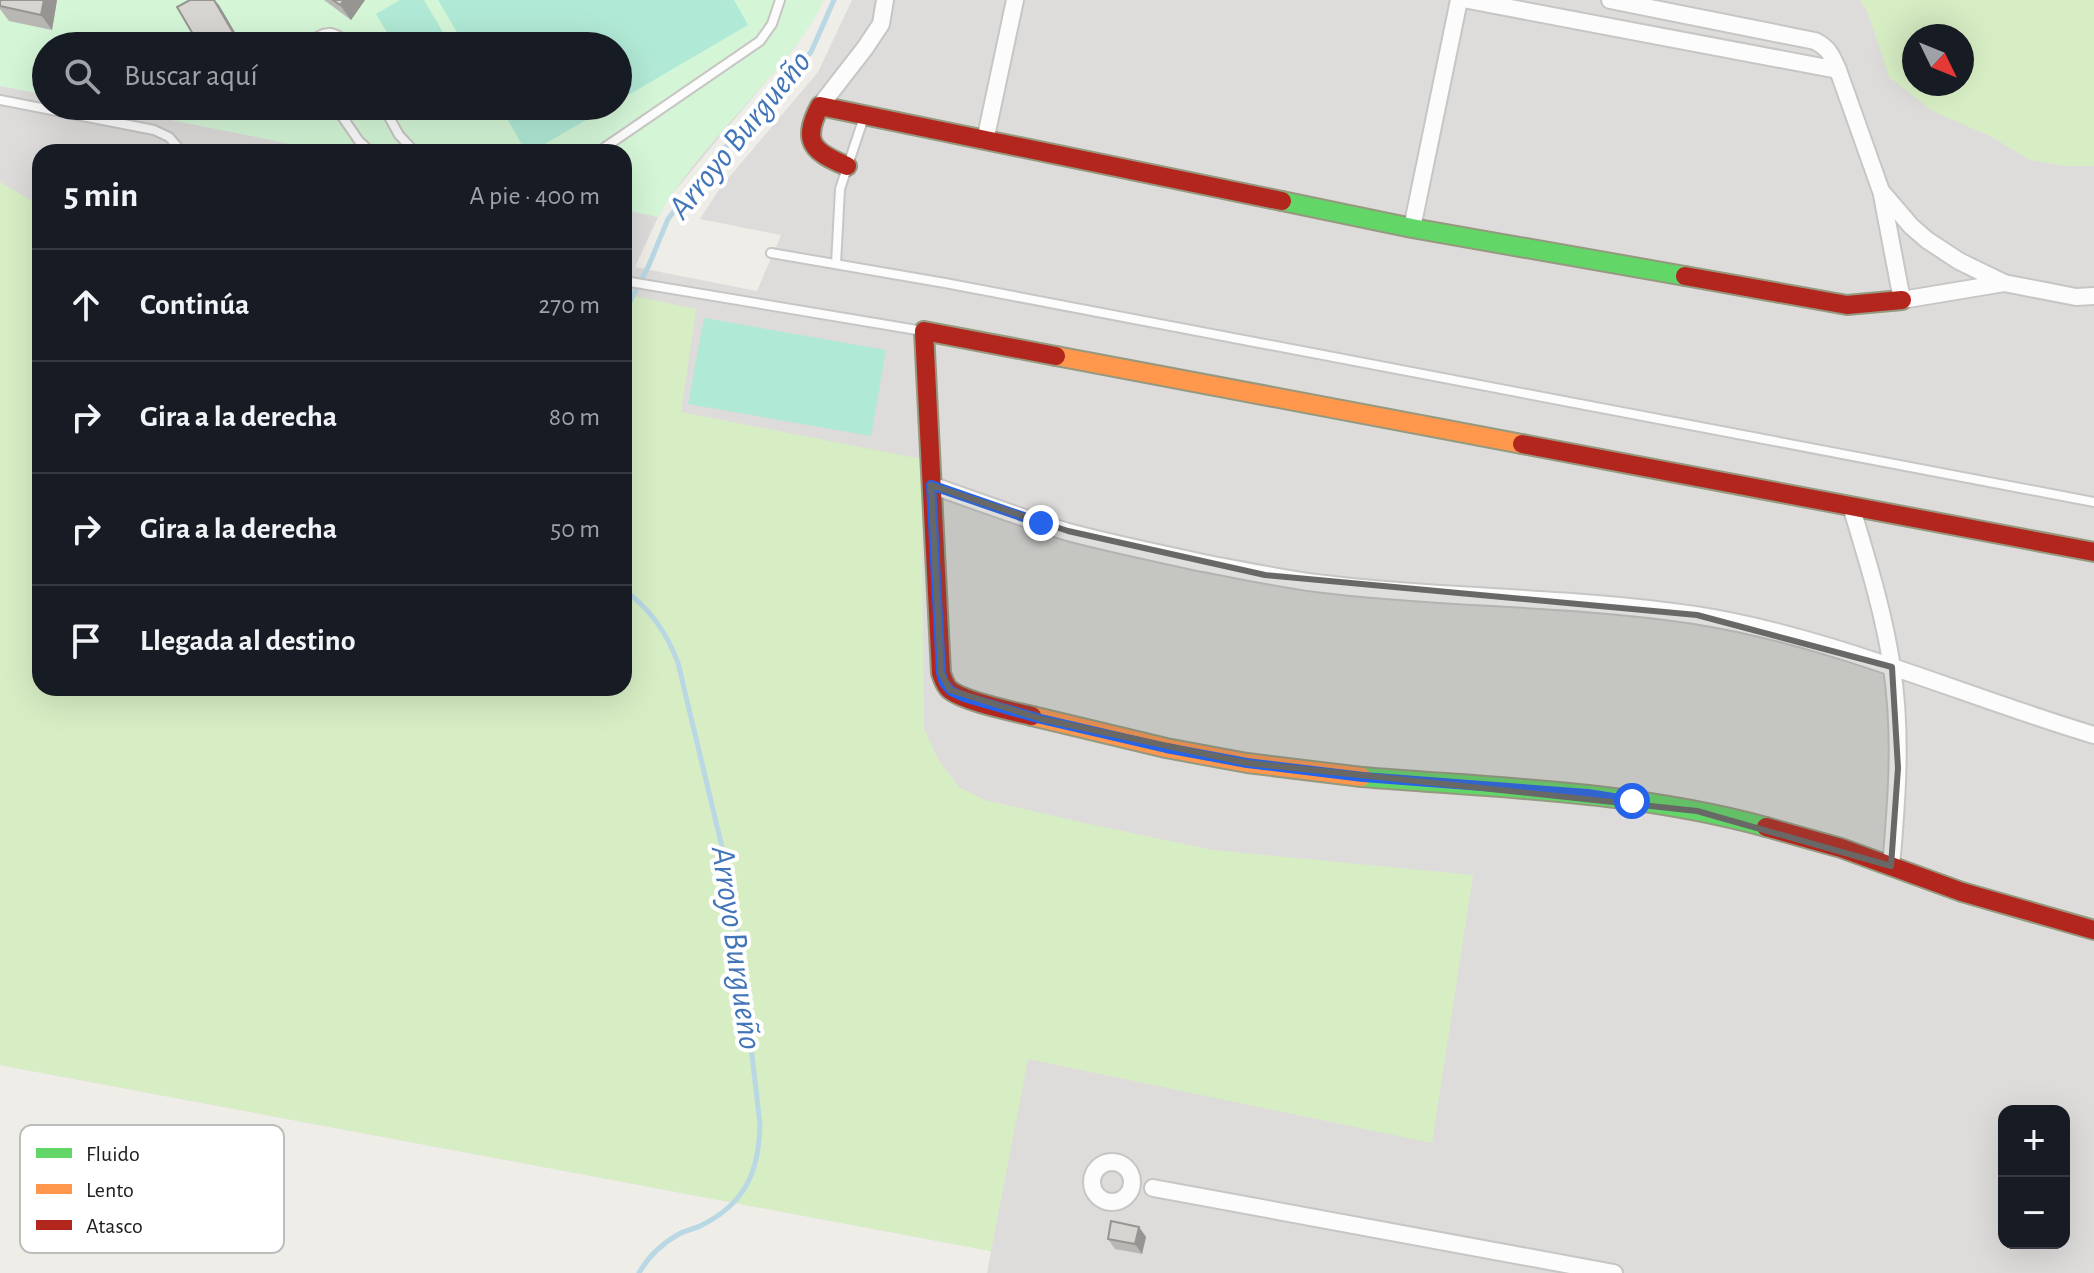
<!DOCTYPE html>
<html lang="es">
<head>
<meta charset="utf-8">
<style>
  body { margin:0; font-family:"Alegreya Sans",sans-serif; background:#242831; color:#f1f3f6 }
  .controls { position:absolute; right:24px; bottom:24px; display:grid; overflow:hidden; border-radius:16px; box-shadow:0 8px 32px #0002 }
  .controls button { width:72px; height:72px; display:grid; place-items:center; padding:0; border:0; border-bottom:2px solid #363941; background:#171b24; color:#f1f3f6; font:40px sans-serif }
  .compass { position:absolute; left:1902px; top:24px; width:72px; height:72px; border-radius:50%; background:#171b24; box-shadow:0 8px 32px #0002; rotate:133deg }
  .stop { position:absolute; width:24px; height:24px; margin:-18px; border:6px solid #2563eb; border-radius:50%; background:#fff }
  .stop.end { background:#2563eb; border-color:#fff; box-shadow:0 2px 8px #0008 }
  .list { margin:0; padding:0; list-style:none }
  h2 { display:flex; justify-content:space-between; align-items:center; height:104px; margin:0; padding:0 32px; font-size:34px }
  h2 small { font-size:26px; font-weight:400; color:#9ea1a6 }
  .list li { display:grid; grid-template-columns:52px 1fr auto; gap:24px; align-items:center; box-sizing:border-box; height:112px; padding:0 32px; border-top:2px solid #363941 }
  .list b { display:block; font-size:30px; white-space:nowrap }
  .list em { font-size:26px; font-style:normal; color:#9ea1a6 }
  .icon { flex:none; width:44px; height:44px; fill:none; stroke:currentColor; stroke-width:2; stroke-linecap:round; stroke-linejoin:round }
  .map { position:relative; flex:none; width:2094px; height:1273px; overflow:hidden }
  .search { position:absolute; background:#171b24; box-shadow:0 8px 32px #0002; left:32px; top:32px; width:600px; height:88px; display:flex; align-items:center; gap:20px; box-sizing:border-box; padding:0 28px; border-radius:44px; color:#9ea1a6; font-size:30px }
  .panel { position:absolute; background:#171b24; box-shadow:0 8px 32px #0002; left:32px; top:144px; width:600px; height:552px; border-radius:24px }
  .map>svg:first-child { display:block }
  .residential { fill:#dddcda; fill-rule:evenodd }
  .grass { fill:#d7eec4; fill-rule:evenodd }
  .park { fill:#d4f6d7 }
  .pitch { fill:#b0e9d5 }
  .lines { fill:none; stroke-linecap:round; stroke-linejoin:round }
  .stream { stroke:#b9d8e4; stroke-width:5 }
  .lane-casing { stroke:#c7c6c4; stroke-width:12 }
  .street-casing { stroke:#c7c6c4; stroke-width:20 }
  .fast-casing { stroke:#95997f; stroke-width:22 }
  .slow-casing { stroke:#95997f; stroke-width:22 }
  .jam-casing { stroke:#95997f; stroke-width:22 }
  .lane { stroke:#fcfcfc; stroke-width:8 }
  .street { stroke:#fcfcfc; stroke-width:16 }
  .fast { stroke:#63d668; stroke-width:18 }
  .slow { stroke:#ff974d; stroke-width:18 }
  .jam { stroke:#b3261e; stroke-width:18 }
  .wall { fill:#b9b7b4 }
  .shaded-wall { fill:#969592 }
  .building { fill:#d7d5d1; stroke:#969592; stroke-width:2 }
  .route { stroke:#2563eb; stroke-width:10 }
  .marked { fill:#686866; fill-opacity:0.2; stroke:#686866; stroke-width:6; stroke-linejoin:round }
  .labels { text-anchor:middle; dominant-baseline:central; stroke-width:8; stroke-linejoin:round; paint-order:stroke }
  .water-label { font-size:34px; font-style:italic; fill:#4375b9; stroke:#fff }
  .key { fill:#fff; stroke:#bcbcbc; stroke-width:2 }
  .key-label { font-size:22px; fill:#202020 }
</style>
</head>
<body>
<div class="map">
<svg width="2094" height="1273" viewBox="0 0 2094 1273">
  <rect width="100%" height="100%" fill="#eeede8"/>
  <path class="residential" d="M 0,0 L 823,0 L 820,8 L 795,47 L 668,199 L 658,217 L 635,267 L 757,291 L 781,235 L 700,219 L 720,188 L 818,72 L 852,0 L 2094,0 L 2094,1273 L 987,1273 L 991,1251 L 0,1065 ZM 1914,36 L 1962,36 L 1962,84 L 1914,84 ZM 46,46 L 618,46 L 618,106 L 46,106 ZM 40,152 L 624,152 L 624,688 L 40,688 ZM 2004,1111 L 2064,1111 L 2064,1243 L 2004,1243 Z"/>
  <g class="grass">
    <path d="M 1860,0 L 2094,0 L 2094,166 L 2065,166 L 2030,160 L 1992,137 L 1933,111 L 1889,77 L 1868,13 ZM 1962,36 L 1962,84 L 1914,84 L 1914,36 Z"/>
    <polygon points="0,182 40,206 40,688 624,688 624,294 696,309 681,412 921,459 924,729 939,761 959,787 985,800 1089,824 1213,850 1473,875 1432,1143 1028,1059 991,1251 0,1065"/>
  </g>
  <path class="park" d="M 0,0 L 823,0 C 813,27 792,50 774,72 C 735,119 688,164 658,217 L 624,210 L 624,152 L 331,152 L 100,106 L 618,106 L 618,46 L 46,46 L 46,95 L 0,86 Z"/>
  <g class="pitch">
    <polygon points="400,0 424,0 451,46 395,46 376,14"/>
    <polygon points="438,0 734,0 748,25 618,101 618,46 465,46"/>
    <polygon points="500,106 610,106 531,152 526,152"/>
    <polygon points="704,318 886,350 871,436 688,404"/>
  </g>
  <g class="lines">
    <g class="stream">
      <polyline points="624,313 649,265 668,219 708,167 811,52 834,0"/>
      <path d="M 624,590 C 651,609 667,633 678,663 L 733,893 L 760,1124 C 759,1171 746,1203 702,1225 C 695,1229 686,1230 679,1234 C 663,1243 648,1257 639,1273"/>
    </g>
    <defs>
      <g id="lane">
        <path d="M 307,46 C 322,29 335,28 349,46"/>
        <polyline points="0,100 154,130 169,137 182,152"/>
        <polyline points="335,106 359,141 371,152"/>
        <polyline points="383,106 399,135 415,152"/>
        <polyline points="598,152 760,41 772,24 780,0"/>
        <polyline points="771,253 945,283 2094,502"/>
        <polyline points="836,264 840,189 864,117"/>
        <polyline points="624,281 923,331"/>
      </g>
      <g id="street">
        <polyline points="1468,0 1838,70"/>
        <path d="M 1610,0 L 1815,41 C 1829,48 1832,56 1838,70 L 1881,191 L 1911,226 L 1927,240 L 1959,261 L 2004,283"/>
        <polyline points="820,106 865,48 881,24 885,0"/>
        <polyline points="985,141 1015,0"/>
        <polyline points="1882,195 1902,300 2004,283 2076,297 2094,296"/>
        <polyline points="1412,228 1459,0"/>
        <path d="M 931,485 C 976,501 1022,518 1068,532 C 1113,544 1158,553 1203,563 C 1241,570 1278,578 1316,583 C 1442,599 1570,596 1695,615 C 1831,636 1963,696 2094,735"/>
        <path d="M 1851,506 C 1867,559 1884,613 1892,668 C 1902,734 1897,800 1891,866"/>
        <circle cx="1112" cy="1182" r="20"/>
        <polyline points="1153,1188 1614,1273"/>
      </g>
      <g id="fast">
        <polyline points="1282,201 1412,228 1685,276"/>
        <path d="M 1362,777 C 1498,788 1635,791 1766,827"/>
      </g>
      <g id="slow">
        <polyline points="1056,356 1522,444"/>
        <polyline points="1032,716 1166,748 1247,763 1362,777"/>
      </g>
      <g id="jam">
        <path d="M 847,166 C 813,152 801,142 820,106 L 1282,201"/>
        <polyline points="1685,276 1847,305 1902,300"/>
        <polyline points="1522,444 2094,552"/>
        <path d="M 1032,716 C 1012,711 965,702 950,690 C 945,686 943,679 941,673 L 924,331 L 1056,356"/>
        <polyline points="1766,827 1841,848 1962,892 2094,930"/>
      </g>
    </defs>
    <use href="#lane" class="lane-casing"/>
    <use href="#street" class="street-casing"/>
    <use href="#fast" class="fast-casing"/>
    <use href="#slow" class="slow-casing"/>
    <use href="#jam" class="jam-casing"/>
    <use href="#lane" class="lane"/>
    <use href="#street" class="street"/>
    <use href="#fast" class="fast"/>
    <use href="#slow" class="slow"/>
    <use href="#jam" class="jam"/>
  </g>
  <g class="wall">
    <polygon points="0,0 57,0 52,30 9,21 0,9"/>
    <polygon points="324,0 365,0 351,20"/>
    <polygon points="1139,1227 1146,1237 1142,1254 1115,1249 1108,1239"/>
  </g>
  <g class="shaded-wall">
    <polygon points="44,0 57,0 52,30 41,15"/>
    <polygon points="214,0 219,5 243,46 241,46"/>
    <polygon points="344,0 365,0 351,20 340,5"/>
    <polygon points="1139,1227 1146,1237 1142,1254 1135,1244"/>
  </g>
  <g class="building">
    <polygon points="0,0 44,0 41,15 0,6"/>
    <polygon points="190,0 214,0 241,46 200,46 177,7"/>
    <polygon points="333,0 344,0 340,5"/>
    <polygon points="1111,1221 1139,1227 1135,1244 1108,1239"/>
  </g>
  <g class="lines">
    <polyline class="route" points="1041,523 931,485 941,673 944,683 951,691 964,697 1041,719 1166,748 1247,763 1363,777 1588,794 1632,801"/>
  </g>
  <path class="marked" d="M 931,485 L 1068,531 L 1265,575 L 1697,615 L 1892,667 L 1898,768 L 1891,866 L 1697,811 L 1247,763 L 1041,719 L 950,690 L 941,673 Z"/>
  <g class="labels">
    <g class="water-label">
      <text transform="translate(740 135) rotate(-51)">Arroyo Burgueño</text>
      <text transform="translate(736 948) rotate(82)">Arroyo Burgueño</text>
    </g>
  </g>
  <rect x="20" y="1125" width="264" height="128" rx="12" class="key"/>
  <rect x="36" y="1148" width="36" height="10" fill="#63d668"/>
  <rect x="36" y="1184" width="36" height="10" fill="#ff974d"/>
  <rect x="36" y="1220" width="36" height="10" fill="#b3261e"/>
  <g class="key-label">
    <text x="86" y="1161">Fluido</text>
    <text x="86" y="1197">Lento</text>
    <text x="86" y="1233">Atasco</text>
  </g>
</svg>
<div class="controls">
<button>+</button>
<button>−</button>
</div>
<svg class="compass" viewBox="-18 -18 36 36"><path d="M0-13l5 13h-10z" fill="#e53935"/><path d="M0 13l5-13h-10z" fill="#9ea1a6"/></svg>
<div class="stop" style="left:1632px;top:801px"></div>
<div class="stop end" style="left:1041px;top:523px"></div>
<div class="search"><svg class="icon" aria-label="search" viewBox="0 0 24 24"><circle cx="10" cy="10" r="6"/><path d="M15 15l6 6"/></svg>Buscar aquí</div>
<section class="panel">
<h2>5 min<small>A pie · 400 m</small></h2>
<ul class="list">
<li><svg class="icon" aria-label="ahead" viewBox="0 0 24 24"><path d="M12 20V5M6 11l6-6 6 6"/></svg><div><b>Continúa</b></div><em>270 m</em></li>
<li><svg class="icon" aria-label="right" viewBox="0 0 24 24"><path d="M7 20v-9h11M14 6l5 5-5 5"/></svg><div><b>Gira a la derecha</b></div><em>80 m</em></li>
<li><svg class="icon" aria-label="right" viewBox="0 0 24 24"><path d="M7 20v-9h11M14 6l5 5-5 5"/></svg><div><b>Gira a la derecha</b></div><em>50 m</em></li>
<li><svg class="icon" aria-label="arrive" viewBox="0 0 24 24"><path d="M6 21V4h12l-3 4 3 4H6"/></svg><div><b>Llegada al destino</b></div></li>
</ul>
</section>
</div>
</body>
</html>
